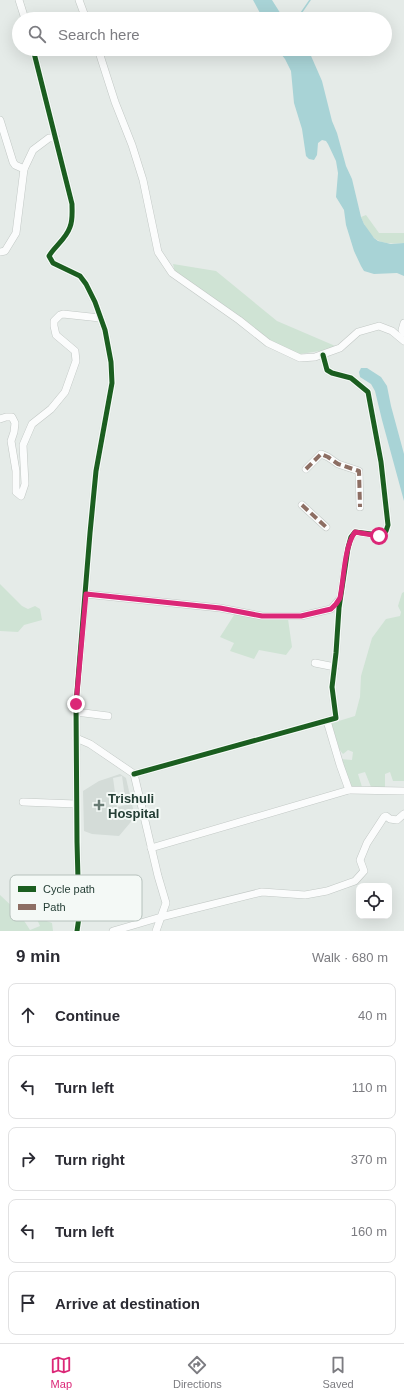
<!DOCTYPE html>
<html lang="en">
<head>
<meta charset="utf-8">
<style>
  body { margin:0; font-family:Arial,sans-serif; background:#f2f2f3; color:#2b2b33 }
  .controls { position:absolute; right:12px; bottom:12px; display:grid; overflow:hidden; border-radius:8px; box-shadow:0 4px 16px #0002 }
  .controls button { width:36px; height:36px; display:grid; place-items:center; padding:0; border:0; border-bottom:1px solid #e1e1e2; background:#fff; color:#2b2b33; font:20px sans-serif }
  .stop { position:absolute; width:12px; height:12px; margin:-9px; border:3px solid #db2777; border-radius:50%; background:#fff }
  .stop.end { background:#db2777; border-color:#fff; box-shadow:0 1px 4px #0008 }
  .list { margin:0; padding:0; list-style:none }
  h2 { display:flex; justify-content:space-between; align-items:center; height:52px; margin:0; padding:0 16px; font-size:17px }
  h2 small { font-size:13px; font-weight:400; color:#7c7c81 }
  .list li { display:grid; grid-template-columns:26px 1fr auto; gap:12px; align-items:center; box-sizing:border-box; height:64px; margin:0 8px 8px; padding:0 8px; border:1px solid #e1e1e2; border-radius:8px }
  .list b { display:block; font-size:15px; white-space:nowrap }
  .list em { font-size:13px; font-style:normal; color:#7c7c81 }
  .icon { flex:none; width:22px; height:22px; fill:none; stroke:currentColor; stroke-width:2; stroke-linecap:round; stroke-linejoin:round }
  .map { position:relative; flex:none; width:404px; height:931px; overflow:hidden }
  .search { position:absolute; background:#fff; box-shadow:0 4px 16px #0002; left:12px; right:12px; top:12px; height:44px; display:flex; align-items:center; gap:10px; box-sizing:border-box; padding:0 14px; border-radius:22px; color:#7c7c81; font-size:15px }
  .sheet { height:412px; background:#fff }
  nav { display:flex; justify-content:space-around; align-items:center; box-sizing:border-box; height:56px; border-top:1px solid #e1e1e2; background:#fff; font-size:11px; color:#7c7c81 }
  nav a { display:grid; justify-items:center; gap:2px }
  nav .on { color:#db2777 }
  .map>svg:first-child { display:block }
  .built { fill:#d4dcd8; fill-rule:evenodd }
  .green { fill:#cfe3d4 }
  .water { fill:#a8d3d6 }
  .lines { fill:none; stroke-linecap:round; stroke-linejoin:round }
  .stream { stroke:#a8d3d6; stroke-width:1.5 }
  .minor-casing { stroke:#c2c8c5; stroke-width:8 }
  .minor { stroke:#fbfcfc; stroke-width:7 }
  .quiet { stroke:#8d6e63; stroke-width:4; stroke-dasharray:8 4; stroke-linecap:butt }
  .cycleway-casing { stroke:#f4f9f6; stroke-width:8 }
  .cycleway { stroke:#1b5e20; stroke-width:5 }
  .route { stroke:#db2777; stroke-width:5 }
  .poi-dot { fill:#687b74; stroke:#f4f9f6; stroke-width:1.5 }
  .labels { text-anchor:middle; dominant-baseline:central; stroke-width:4; stroke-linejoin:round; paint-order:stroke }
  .poi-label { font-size:13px; font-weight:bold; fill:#243e35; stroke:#f4f9f6; text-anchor:start }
  .key { fill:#f4f9f6; stroke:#b6c1bc; stroke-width:1 }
  .key-label { font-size:11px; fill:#243e35 }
</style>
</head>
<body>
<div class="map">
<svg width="404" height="931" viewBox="0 0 404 931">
  <rect width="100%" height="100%" fill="#e5ebe8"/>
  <path class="built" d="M 120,774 L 126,778 L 135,817 L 119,836 L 92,834 L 84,831 L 83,791 L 99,781 ZM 122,776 L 126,805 L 117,807 L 113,778 Z"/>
  <g class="green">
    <path d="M 366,215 L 379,233 L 404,233 L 404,243 C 379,245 371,241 361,217 Z"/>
    <polygon points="173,264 216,271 277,321 340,348 293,355 239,320 176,276"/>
    <polygon points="0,584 22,606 28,609 35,606 40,609 42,620 24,625 18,632 0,631"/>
    <polygon points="404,592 404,781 393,781 390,772 385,774 385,787 371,787 365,772 358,774 362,787 352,787 340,759 352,760 353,752 348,750 343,754 339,749 337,741 334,741 329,724 355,716 360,697 361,676 372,638 386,619 400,616 401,612 398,606 402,593"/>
    <polygon points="236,612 288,619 292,647 286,655 259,650 254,659 230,651 234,643 220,637"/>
    <polygon points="0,895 19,913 30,930 40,926 36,917 52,923 53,931 0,931"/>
  </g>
  <g class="water">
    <polygon points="253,0 272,0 284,19 258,19 260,13"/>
    <polygon points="277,49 308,49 322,81 332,121 337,133 346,166 352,179 361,217 364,224 374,238 378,241 391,244 404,243 404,276 397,273 374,274 364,271 361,266 354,251 346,225 344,210 336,197 338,173 336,161 328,144 326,141 322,140 318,143 317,155 314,160 309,159 306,156 302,129 294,103 291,71 285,59"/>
    <polygon points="361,368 367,368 381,377 387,386 391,406 404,454 404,501 382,420 375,391 371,384 360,377 359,372"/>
  </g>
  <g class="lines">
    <polyline class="stream" points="297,19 310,0"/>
    <defs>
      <g id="minor">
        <polyline points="19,0 25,19"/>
        <polyline points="79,0 86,19"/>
        <path d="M 33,49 L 72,204 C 72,211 73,220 70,227 C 66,239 55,246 49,256 L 53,263 L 80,276 L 86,284 L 95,302 L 105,330 L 111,362 L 112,383 L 96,471 L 90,533 L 76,704 L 77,842 L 79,917 L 77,931"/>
        <polyline points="98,49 115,102 132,145 143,180 158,252 172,273 239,320 268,343 300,358 315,357 340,348 358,332 379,326 392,331 404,341"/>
        <polyline points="0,120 13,162 15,165 24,169"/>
        <polyline points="0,252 5,251 16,233 24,169 33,150 49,138 56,138"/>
        <polyline points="404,323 402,330 404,333"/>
        <polyline points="0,419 6,417 12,417 15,423 14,432 11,441 16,471 16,492 21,496 25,484 23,445 32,424 51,409 65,392 76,361 75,351 56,335 54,326 54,321 60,315 63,314 100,318"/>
        <polyline points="306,469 321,454 328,457 338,464 359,471 360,507"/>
        <polyline points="302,505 326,527"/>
        <polyline points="85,594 220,608 262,616 301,616 331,609 339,600"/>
        <polyline points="315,663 335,667"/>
        <polyline points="76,712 108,716"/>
        <polyline points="327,721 340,765 349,790 404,791"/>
        <polyline points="76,738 90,744 134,774 158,876 166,903 156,931"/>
        <polyline points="134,774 336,718 332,687 336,653 339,608 348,548 351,537 355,532 379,535 386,531 388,525 381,462 368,392 351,378 332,373 327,370 323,355"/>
        <polyline points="23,802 76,804"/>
        <polyline points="151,848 349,790"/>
        <polyline points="113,931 161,917 262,892 305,895 327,891 355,881 364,871 360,860 367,843 384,817 386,816 390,819 397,820 404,814"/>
      </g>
    </defs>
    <use href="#minor" class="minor-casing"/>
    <use href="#minor" class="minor"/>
    <g class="quiet">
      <polyline points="306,469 321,454 328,457 338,464 359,471 360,507"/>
      <polyline points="302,505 326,527"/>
    </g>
    <defs>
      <g id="cycleway">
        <path d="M 33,49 L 72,204 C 72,211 73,220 70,227 C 66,239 55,246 49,256 L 53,263 L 80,276 L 86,284 L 95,302 L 105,330 L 111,362 L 112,383 L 96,471 L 90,533 L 76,704 L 77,842 L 79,917 L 77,931"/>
        <polyline points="134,774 336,718 332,687 336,653 339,608 348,548 351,537 355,532 379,535 386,531 388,525 381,462 368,392 351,378 332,373 327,370 323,355"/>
      </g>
    </defs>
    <use href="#cycleway" class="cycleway-casing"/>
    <use href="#cycleway" class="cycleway"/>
  </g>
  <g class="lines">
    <path class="route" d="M 76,704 L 86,594 L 220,608 L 262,616 L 301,616 L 331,609 L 336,604 L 340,598 C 344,579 344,547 355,532 L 379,536"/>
  </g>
  <path class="poi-dot" d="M97 799h4v4h4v4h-4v4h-4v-4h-4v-4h4z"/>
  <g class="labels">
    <g class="poi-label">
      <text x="108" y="798">Trishuli<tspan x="108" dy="15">Hospital</tspan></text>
    </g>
  </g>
  <rect x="10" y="875" width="132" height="46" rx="6" class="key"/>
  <rect x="18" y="886" width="18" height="6" fill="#1b5e20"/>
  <rect x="18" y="904" width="18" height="6" fill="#8d6e63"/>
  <g class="key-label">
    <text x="43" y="893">Cycle path</text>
    <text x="43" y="911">Path</text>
  </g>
</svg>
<div class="controls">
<button><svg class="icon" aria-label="locate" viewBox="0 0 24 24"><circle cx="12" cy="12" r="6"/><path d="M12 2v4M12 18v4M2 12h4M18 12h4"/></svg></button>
</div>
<div class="stop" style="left:379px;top:536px"></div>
<div class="stop end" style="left:76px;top:704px"></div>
<div class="search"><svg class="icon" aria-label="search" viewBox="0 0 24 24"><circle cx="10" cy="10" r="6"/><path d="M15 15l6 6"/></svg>Search here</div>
</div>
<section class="sheet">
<h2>9 min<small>Walk · 680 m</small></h2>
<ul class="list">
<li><svg class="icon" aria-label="ahead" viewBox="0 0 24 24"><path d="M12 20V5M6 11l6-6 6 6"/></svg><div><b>Continue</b></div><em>40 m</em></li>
<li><svg class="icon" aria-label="left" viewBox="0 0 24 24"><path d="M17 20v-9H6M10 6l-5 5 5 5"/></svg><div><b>Turn left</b></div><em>110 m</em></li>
<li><svg class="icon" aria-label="right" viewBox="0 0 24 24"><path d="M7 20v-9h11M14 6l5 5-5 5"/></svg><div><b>Turn right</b></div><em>370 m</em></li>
<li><svg class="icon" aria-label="left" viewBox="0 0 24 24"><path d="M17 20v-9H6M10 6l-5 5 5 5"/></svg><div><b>Turn left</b></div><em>160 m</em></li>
<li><svg class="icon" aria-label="arrive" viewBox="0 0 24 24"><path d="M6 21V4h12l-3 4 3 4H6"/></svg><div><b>Arrive at destination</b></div></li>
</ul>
</section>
<nav>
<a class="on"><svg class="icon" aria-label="map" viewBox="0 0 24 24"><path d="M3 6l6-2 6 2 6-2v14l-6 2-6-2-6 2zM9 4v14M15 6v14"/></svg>Map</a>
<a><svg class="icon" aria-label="directions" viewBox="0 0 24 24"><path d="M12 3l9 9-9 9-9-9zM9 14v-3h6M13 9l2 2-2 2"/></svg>Directions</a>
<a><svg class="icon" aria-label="saved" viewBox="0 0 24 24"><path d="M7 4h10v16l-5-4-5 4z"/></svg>Saved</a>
</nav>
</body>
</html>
